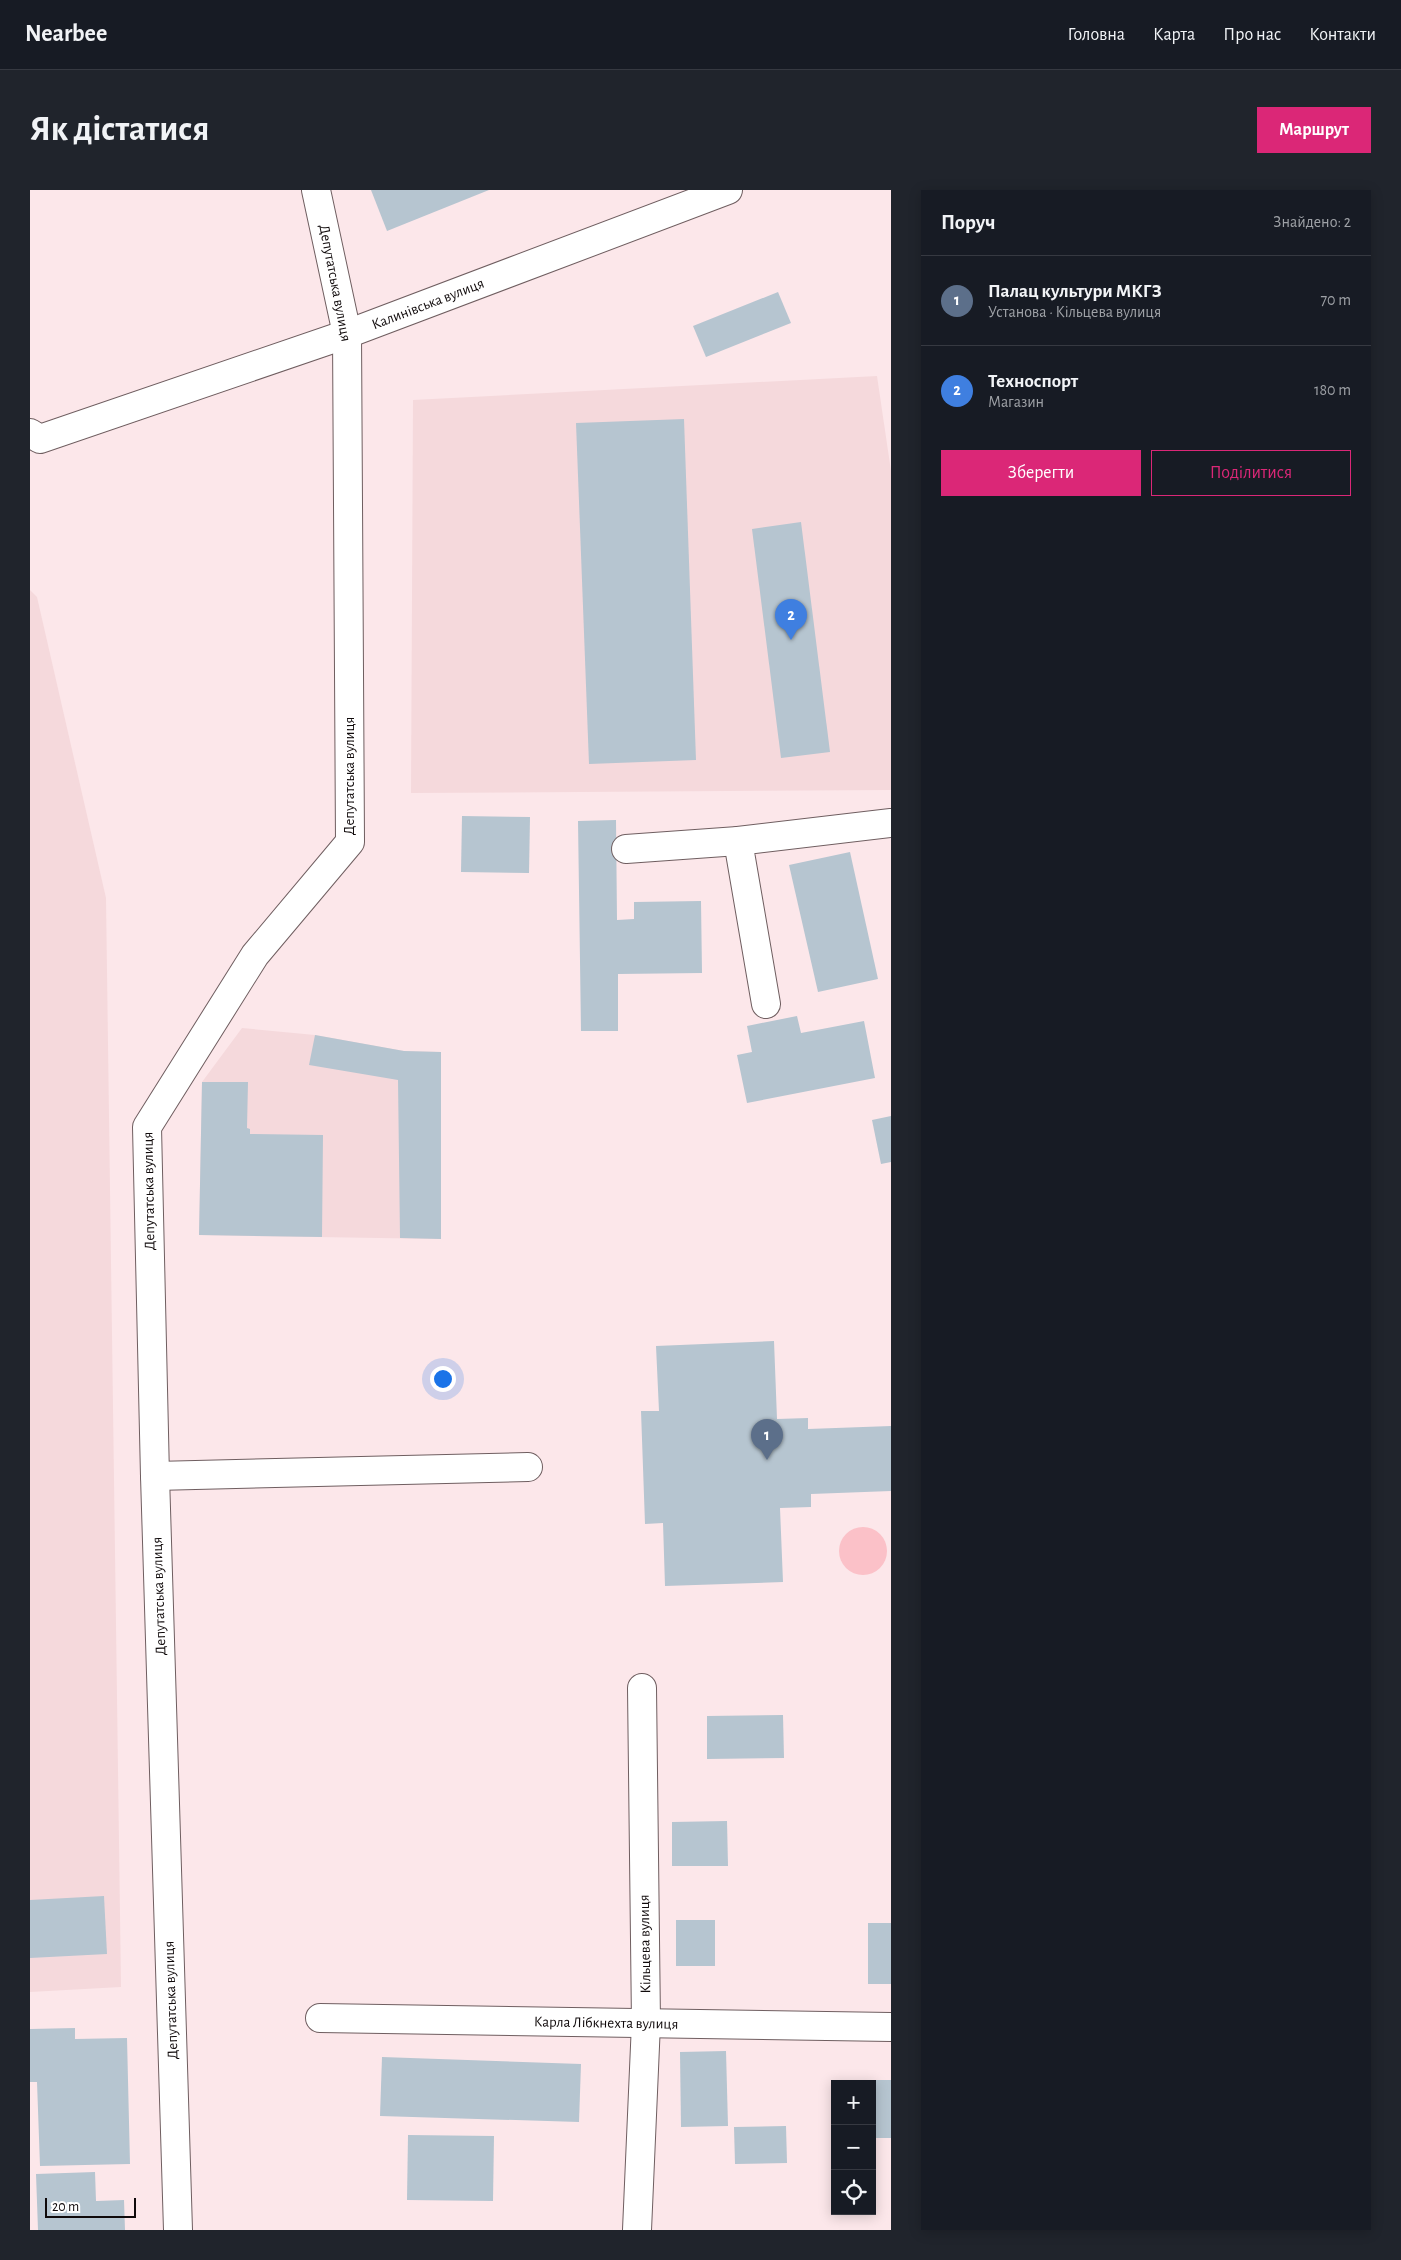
<!DOCTYPE html>
<html lang="uk">
<head>
<meta charset="utf-8">
<style>
  body { margin:0; font-family:"Alegreya Sans",sans-serif; background:#20242c; color:#f1f3f6 }
  .controls { position:absolute; right:15px; bottom:15px; display:grid; overflow:hidden; border-radius:0px; box-shadow:0 2px 12px #0003 }
  .controls button { width:45px; height:45px; display:grid; place-items:center; padding:0; border:0; border-bottom:1px solid #363941; background:#171b24; color:#f1f3f6; font:25px sans-serif }
  .scale { position:absolute; left:15px; bottom:12px; width:91px; box-sizing:border-box; padding-left:5px; border:2px solid #100a0b; border-top:0; font-size:14px; line-height:18px; white-space:nowrap; color:#100a0b; -webkit-text-stroke:4px #fff; paint-order:stroke }
  .you { position:absolute; left:412px; top:1188px; width:18px; height:18px; margin:-12px; border:4px solid #fff; border-radius:50%; background:#1a73e8; box-shadow:0 0 0 8px #1a73e833 }
  .badge { display:grid; place-items:center; width:32px; height:32px; border-radius:50%; background:#db2777; color:#fff; font-size:16px; font-weight:700 }
  .pin { position:absolute; translate:-50% -41px; filter:drop-shadow(0 1px 2px #0008) }
  .pin::after { content:''; position:absolute; top:26px; width:18px; height:15px; background:inherit; clip-path:polygon(0 0,100% 0,50% 100%) }
  .list { margin:0; padding:0; list-style:none }
  h2 { display:flex; justify-content:space-between; align-items:center; height:65px; margin:0; padding:0 20px; font-size:21px }
  h2 small { font-size:16px; font-weight:400; color:#9ea1a6 }
  .list li { display:grid; grid-template-columns:32px 1fr auto; gap:15px; align-items:center; box-sizing:border-box; height:90px; padding:0 20px; border-top:1px solid #363941 }
  .list b { display:block; font-size:19px; white-space:nowrap }
  .list p { margin:0; font-size:16px; white-space:nowrap; color:#9ea1a6 }
  .list em { font-size:16px; font-style:normal; color:#9ea1a6 }
  .actions { display:flex; gap:10px; padding:15px 20px }
  .actions a { flex:1; padding:11px 0; border:1px solid #db2777; border-radius:0px; text-align:center; font-size:18px; color:#db2777 }
  .actions .main { background:#db2777; color:#fff }
  .icon { flex:none; width:28px; height:28px; fill:none; stroke:currentColor; stroke-width:2; stroke-linecap:round; stroke-linejoin:round }
  .map { position:relative; flex:none; width:861px; height:2040px; overflow:hidden; border-radius:0px }
  header { display:flex; align-items:center; gap:30px; box-sizing:border-box; height:70px; padding:0 25px; background:#171b24; border-bottom:1px solid #363941 }
  header strong { font-size:24px }
  nav { display:flex; gap:28px; margin-inline-start:auto; font-size:18px }
  .intro { display:flex; align-items:center; justify-content:space-between; box-sizing:border-box; height:120px; padding:0 30px }
  h1 { margin:0; font-size:35px }
  .button { padding:12px 22px; border-radius:0px; background:#db2777; color:#fff; font-size:18px; font-weight:700 }
  main { display:flex; gap:30px; padding:0 30px }
  aside { flex:1; background:#171b24; border-radius:0px; box-shadow:0 2px 12px #0003 }
  .map>svg:first-child { display:block }
  .built { fill:#f5d9dc }
  .green { fill:#fbc1c8 }
  .building { fill:#b6c5d0 }
  .lines { fill:none; stroke-linecap:round; stroke-linejoin:round }
  .minor-casing { stroke:#6f5e60; stroke-width:30 }
  .minor { stroke:#fff; stroke-width:28 }
  .labels { text-anchor:middle; dominant-baseline:central; stroke-width:4.5; stroke-linejoin:round; paint-order:stroke }
  .street-label { font-size:15px; fill:#100a0b; stroke:#fff }
</style>
</head>
<body>
<header>
<strong>Nearbee</strong>
<nav><a>Головна</a><a>Карта</a><a>Про нас</a><a>Контакти</a></nav>
</header>
<div class="intro"><h1>Як дістатися</h1><a class="button">Маршрут</a></div>
<main>
<div class="map">
<svg width="861" height="2040" viewBox="0 0 861 2040">
  <rect width="100%" height="100%" fill="#fce7ea"/>
  <g class="built">
    <polygon points="847,186 861,281 861,600 381,603 383,210"/>
    <polygon points="0,400 7,407 76,708 91,1797 0,1802"/>
    <polygon points="212,838 285,845 374,861 411,862 411,1049 169,1045 172,892"/>
  </g>
  <circle class="green" cx="833" cy="1361" r="24"/>
  <g class="building">
    <polygon points="341,0 459,0 357,41"/>
    <polygon points="748,102 761,133 676,167 663,136"/>
    <polygon points="654,229 666,570 559,574 546,233"/>
    <polygon points="771,332 800,562 751,568 722,339"/>
    <polygon points="432,626 500,627 499,683 431,682"/>
    <polygon points="586,630 587,730 604,729 604,712 671,711 672,783 588,784 588,841 551,841 548,631"/>
    <polygon points="820,662 848,789 788,802 759,675"/>
    <polygon points="767,826 771,843 834,831 845,888 717,913 707,865 722,862 717,836"/>
    <polygon points="285,845 374,861 411,862 411,1049 370,1048 368,890 279,875"/>
    <polygon points="172,892 218,892 217,938 220,939 220,944 293,945 292,1047 169,1045"/>
    <polygon points="861,926 861,972 851,974 842,930"/>
    <polygon points="744,1151 747,1229 778,1228 778,1239 861,1236 861,1301 781,1304 781,1317 750,1318 753,1392 635,1396 633,1333 615,1334 611,1221 629,1221 626,1156"/>
    <polygon points="753,1525 754,1568 677,1569 677,1526"/>
    <polygon points="697,1631 698,1676 642,1676 642,1632"/>
    <polygon points="74,1706 77,1764 0,1768 0,1710"/>
    <rect x="646" y="1730" width="39" height="46"/>
    <rect x="838" y="1733" width="23" height="61"/>
    <polygon points="45,1838 45,1849 97,1848 100,1974 10,1976 7,1892 0,1892 0,1839"/>
    <polygon points="696,1861 698,1936 651,1937 650,1862"/>
    <polygon points="352,1867 551,1874 549,1932 350,1926"/>
    <polygon points="833,1890 861,1890 861,1948 842,1948 842,1894 833,1894"/>
    <polygon points="756,1936 757,1973 705,1974 704,1937"/>
    <polygon points="378,1945 464,1946 463,2011 377,2010"/>
    <polygon points="65,1982 66,2011 94,2010 95,2040 8,2040 6,1984"/>
  </g>
  <g class="lines">
    <defs>
      <g id="minor">
        <polyline points="0,243 10,249 317,144 698,0"/>
        <polyline points="596,659 708,651"/>
        <polyline points="736,814 708,651 861,633"/>
        <polyline points="125,1286 498,1277"/>
        <polyline points="290,1828 861,1837"/>
        <polyline points="148,2040 125,1286 117,937 225,765 320,652 317,144 286,0"/>
        <polyline points="607,2040 616,1833 612,1498"/>
      </g>
    </defs>
    <use href="#minor" class="minor-casing"/>
    <use href="#minor" class="minor"/>
  </g>
  <g class="labels">
    <g class="street-label">
      <text transform="translate(305 93) rotate(79)">Депутатська вулиця</text>
      <text transform="translate(398 114) rotate(-21)">Калинівська вулиця</text>
      <text transform="translate(319 586) rotate(-90)">Депутатська вулиця</text>
      <text transform="translate(119 1001) rotate(-91)">Депутатська вулиця</text>
      <text transform="translate(129 1406) rotate(-92)">Депутатська вулиця</text>
      <text transform="translate(615 1754) rotate(-91)">Кільцева вулиця</text>
      <text transform="translate(141 1810) rotate(-92)">Депутатська вулиця</text>
      <text transform="translate(576 1833) rotate(1)">Карла Лібкнехта вулиця</text>
    </g>
  </g>
</svg>
<div class="controls">
<button>+</button>
<button>−</button>
<button><svg class="icon" aria-label="locate" viewBox="0 0 24 24"><circle cx="12" cy="12" r="6"/><path d="M12 2v4M12 18v4M2 12h4M18 12h4"/></svg></button>
</div>
<div class="scale">20 m</div>
<div class="you"></div>
<div class="pin badge" style="left:737px;top:1270px;background:#5c6f8a">1</div>
<div class="pin badge" style="left:761px;top:450px;background:#3f7fe0">2</div>
</div>
<aside>
<h2>Поруч<small>Знайдено: 2</small></h2>
<ul class="list">
<li><span class="badge" style="background:#5c6f8a">1</span><div><b>Палац культури МКГЗ</b><p>Установа · Кільцева вулиця</p></div><em>70 m</em></li>
<li><span class="badge" style="background:#3f7fe0">2</span><div><b>Техноспорт</b><p>Магазин</p></div><em>180 m</em></li>
</ul>
<div class="actions"><a class="main">Зберегти</a><a>Поділитися</a></div>
</aside>
</main>
</body>
</html>
